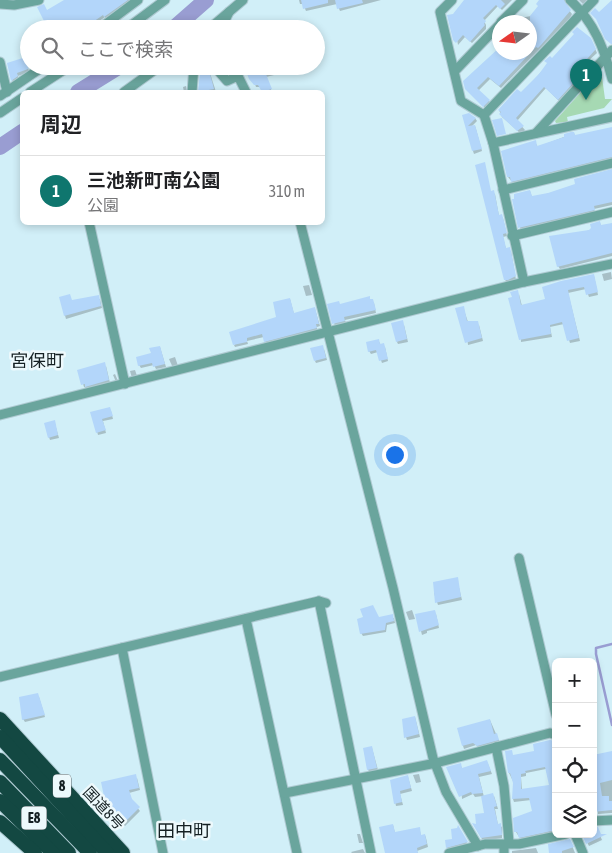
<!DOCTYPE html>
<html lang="ja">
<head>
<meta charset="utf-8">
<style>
  body { margin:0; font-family:"Asap Condensed","Noto Sans JP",sans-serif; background:#f2f2f2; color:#202124 }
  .controls { position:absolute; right:15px; bottom:15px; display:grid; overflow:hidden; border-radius:8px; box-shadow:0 2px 8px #0003 }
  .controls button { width:45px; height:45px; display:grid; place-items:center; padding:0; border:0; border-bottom:1px solid #e0e0e0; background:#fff; color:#202124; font:25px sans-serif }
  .compass { position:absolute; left:492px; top:15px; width:45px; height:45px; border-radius:50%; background:#fff; box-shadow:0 2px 8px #0003; rotate:256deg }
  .you { position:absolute; left:394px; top:454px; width:18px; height:18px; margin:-12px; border:4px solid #fff; border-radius:50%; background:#1a73e8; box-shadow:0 0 0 8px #1a73e833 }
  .badge { display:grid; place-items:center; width:32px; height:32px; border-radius:50%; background:#0f766e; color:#fff; font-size:16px; font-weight:700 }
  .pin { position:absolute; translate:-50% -41px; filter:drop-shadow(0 1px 2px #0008) }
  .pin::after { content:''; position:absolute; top:26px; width:18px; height:15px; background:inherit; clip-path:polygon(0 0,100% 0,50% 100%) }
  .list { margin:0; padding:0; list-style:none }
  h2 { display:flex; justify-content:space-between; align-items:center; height:65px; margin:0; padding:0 20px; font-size:21px }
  h2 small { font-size:16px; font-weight:400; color:#757577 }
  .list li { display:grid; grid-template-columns:32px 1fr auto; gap:15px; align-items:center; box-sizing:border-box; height:70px; padding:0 20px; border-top:1px solid #e0e0e0 }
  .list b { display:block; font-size:19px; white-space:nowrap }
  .list p { margin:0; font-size:16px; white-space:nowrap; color:#757577 }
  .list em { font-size:16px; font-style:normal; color:#757577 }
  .icon { flex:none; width:28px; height:28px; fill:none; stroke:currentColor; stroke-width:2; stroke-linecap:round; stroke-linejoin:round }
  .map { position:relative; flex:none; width:612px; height:853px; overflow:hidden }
  .search { position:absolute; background:#fff; box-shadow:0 2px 8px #0003; left:20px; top:20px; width:305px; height:55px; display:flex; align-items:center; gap:12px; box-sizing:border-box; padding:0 18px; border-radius:28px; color:#757577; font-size:19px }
  .panel { position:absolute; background:#fff; box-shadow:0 2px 8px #0003; left:20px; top:90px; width:305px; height:135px; border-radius:8px }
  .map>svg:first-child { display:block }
  .green { fill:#a6d9b3 }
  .shadow { fill:#0003; fill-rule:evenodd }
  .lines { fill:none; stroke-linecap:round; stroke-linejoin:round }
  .stream { stroke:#999dd2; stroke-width:2.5 }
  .river { stroke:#999dd2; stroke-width:16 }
  .building { fill:#b3d6fa; fill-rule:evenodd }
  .minor-casing { stroke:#afcad2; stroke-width:11 }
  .highway-casing { stroke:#afcad2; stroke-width:16 }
  .minor { stroke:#6aa59d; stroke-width:9 }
  .highway { stroke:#134842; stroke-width:14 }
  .labels { text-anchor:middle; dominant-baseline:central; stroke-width:5; stroke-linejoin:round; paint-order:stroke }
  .shield { fill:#edf9fc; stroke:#566164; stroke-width:1 }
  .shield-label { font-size:14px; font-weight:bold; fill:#152023 }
  .street-label { font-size:15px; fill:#152023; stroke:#edf9fc }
  .quarter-label { font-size:18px; fill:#152023; stroke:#edf9fc }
</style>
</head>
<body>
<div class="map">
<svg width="612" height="853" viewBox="0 0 612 853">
  <rect width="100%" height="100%" fill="#d1eff8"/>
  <polygon class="green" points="597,74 602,77 605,99 612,99 604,108 567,117 568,122 556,123 555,121"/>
  <g class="shadow">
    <polygon points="68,0 133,0 106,19 105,17 88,29 50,29 47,12"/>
    <polygon points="299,0 381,0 340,11 337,4 306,11 303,4 300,4"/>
    <polygon points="466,0 512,0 502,10 498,6 484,21 486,25 486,29 472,43 465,37 458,45 453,15"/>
    <polygon points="546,0 566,0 565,5 572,14 570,18 501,88 490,79 478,91 491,103 485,108 466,88 500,52 530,52 530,22 516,22 520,18 531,16"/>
    <polygon points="579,0 590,0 583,4"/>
    <polygon points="592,42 597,53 588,61 590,65 586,69 581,68 571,79 575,85 560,102 546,88 517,121 525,130 522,133 520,133 502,117 499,110 521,94 552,60"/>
    <polygon points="29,47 29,66 33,66 28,67 29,72 18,76 19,79 13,83 8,64 28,57 26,48"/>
    <polygon points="225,66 235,66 236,70 231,73"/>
    <polygon points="276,67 278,74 266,77 272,92 263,92 261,87 256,87 255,84 259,68"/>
    <polygon points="201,73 210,73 216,92 199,92"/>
    <polygon points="186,86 187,92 184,92 183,87"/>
    <polygon points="463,116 475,118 477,121 471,127 475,126 476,129 482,151 474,154 473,151"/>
    <polygon points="612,131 612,159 514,184 508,177 535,142 538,147 574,133 575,136"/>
    <polygon points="612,171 612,205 594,209 595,212 521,230 520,228 530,191 532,197 565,190"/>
    <polygon points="491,192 495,194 499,216 503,218 507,236 503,237 506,249 511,251 516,280 507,282 505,280"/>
    <polygon points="600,223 601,225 612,228 612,256 560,269 558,266 571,236 593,229"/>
    <polygon points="611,272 612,279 604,281 602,274"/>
    <polygon points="594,276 598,295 589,297 586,289 568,293 580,341 570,343 564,324 550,327 552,337 521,342 519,294 522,306 547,300"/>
    <polygon points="309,285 312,295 306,296 303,286"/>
    <polygon points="60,298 72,301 100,299 102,308 66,319"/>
    <polygon points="290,299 294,314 315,309 320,326 317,327 317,331 266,344 264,337 247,341 248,344 235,347 234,345 278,318"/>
    <polygon points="371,300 374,303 376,313 345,320 346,323 335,326 329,305 340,306"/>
    <polygon points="464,310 468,322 479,325 483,341 468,345"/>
    <polygon points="404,325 408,342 398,344 397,342"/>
    <polygon points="378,340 381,345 385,347 388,361 382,363 378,352 371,354 369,351"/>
    <polygon points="160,347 166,367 156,369 154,365 141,368 139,365"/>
    <polygon points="324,349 327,360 316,363 315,361"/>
    <polygon points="175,357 178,366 173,368 169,359"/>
    <polygon points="106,366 110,383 88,389 84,387 79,371"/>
    <polygon points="135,370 137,376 132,378 130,371"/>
    <polygon points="115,374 118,381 116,382 113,375"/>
    <polygon points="111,411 113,419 103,421 106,433 98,435 92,413"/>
    <polygon points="55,424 59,438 50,440 49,437"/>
    <polygon points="457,579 462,600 438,605 434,593"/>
    <polygon points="412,610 415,619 409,620 406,612"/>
    <polygon points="436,614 439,628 427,631 427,633 422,635 417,615"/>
    <polygon points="379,618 394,618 395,623 387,625 386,632 363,636 361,633"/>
    <polygon points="39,697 45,717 25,722 23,719"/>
    <polygon points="415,717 420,737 407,740 406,737"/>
    <polygon points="490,720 500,743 479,748 476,745 464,749 458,729"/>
    <path d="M 556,742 L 556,834 L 521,840 L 516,832 L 534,812 L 531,800 L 514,802 L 513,799 L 514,783 L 509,773 L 506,752 L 513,757 L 536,752 ZM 546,769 L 550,786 L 522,790 L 521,777 L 526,776 L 526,773 Z"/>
    <polygon points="372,748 378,770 370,772 368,770"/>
    <polygon points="612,753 612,813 598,814 597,794 593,794 593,755"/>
    <polygon points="460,764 463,770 488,764 492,774 479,777 484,797 494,796 495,799 498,809 495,809 498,825 502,827 502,838 483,841 474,825 477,825 485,814 483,796 475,797 473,794 462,799"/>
    <polygon points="419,774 421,782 416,783 413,775"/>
    <polygon points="408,777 412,791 400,794 403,805 396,806 391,781"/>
    <polygon points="137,778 140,790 129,793 132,801 140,811 125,826 120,825 110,814"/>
    <polygon points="393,825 395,833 420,831 421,836 425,835 426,838 428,847 417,851 418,853 386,853"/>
    <polygon points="459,828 468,845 448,850 447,847 454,840"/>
    <polygon points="597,828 602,840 589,846 583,834 593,834"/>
    <polygon points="357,834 360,834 363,843 359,843"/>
    <polygon points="571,843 575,853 551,853"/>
    <polygon points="536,848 538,853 512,853 512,851"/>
    <polygon points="363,849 365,853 352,853 351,852"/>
  </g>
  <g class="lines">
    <polyline class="stream" points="612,644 596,648 596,654 612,725"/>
    <g class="river">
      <polyline points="173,29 206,0"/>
      <polyline points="78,92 120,66"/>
      <polyline points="0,147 22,132"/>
    </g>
  </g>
  <g class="building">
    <polygon points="64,0 128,0 104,17 103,15 83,29 48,29 37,7 44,4 47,10"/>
    <polygon points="301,0 328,0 328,3 303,9"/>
    <polygon points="335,0 362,0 363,3 337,9"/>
    <polygon points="464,0 501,0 505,4 500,9 496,5 483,18 486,21 484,24 485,25 470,42 463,35 456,43 453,40 447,15 453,14"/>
    <polygon points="539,0 564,0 571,10 541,45 538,48 536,47 499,86 488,77 477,88 490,100 483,107 465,89 463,81 500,47 500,52 530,52 530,16 538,6 536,4"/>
    <polygon points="612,0 612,44 611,44 605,39 596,19 590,13 595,8 599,12"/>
    <polygon points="577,27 591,38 596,49 587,59 590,61 585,67 580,66 570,77 575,81 558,100 544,87 516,118 524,126 517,131 499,114 501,112 498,110 517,89 521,92 539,74 547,63 544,61 550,56 552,58 574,34 572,32"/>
    <polygon points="29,56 28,69 17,73 18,76 11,81 7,63"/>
    <polygon points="244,66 289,66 289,69 266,74 272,89 262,92 258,85 254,85 249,79"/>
    <polygon points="209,70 214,89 198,92 200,72"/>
    <polygon points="469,113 476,118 468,126 475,125 482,149 472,151 462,115"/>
    <polygon points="502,118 506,134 497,136 492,120"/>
    <polygon points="612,127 612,157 511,182 510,177 507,177 501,151 536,140 537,146 564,137 564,134 571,132 574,132 575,135"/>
    <polygon points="485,162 491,191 494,190 499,215 502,214 507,233 503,234 506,248 510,247 516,276 508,280 504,280 475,165"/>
    <polygon points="612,169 612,202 594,206 595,210 518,228 512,199 514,199 514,194 530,190 532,196 548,193 575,184 574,179"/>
    <polygon points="600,221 601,225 612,223 612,253 557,267 549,236 589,230 591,228 590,224"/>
    <polygon points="594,274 598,292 586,295 584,287 568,290 579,338 567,341 562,322 550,325 551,334 519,340 508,298 512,297 510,292 518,290 521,305 545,299 542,287 561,281"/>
    <polygon points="70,294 72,300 99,295 101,306 64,316 59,297"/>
    <polygon points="370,296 370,299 373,299 376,310 344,317 345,321 332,324 327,304 339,301 340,304"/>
    <polygon points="290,298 294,313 315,307 319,324 316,324 317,328 264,342 262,334 247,338 247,342 233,345 229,332 276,317 273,302"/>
    <polygon points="464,306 467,321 478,321 482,338 465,343 455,308"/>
    <polygon points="403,320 407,339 396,342 391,323"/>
    <polygon points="379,339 380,344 384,343 388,359 379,361 376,350 368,352 366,342"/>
    <polygon points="323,345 326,358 314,361 310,348"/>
    <polygon points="160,346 165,364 153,367 152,363 138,366 136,357 151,353 149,348"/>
    <polygon points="105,362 109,380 85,387 85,384 81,385 77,370"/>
    <polygon points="110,407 113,416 102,419 106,430 96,433 90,412"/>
    <polygon points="55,420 58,435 48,438 44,423"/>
    <polygon points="458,577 461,597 435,603 433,582"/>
    <polygon points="373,605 379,617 393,614 394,621 386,623 385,630 360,634 357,619 363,617 360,609"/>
    <polygon points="435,610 439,625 419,632 415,614"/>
    <polygon points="38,693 45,715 22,720 19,697"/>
    <polygon points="415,716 419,734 404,738 402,719"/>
    <polygon points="490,719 494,734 497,733 499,740 477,746 473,743 462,746 457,728"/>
    <path d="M 550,740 L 556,741 L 556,830 L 519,838 L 517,832 L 514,832 L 513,818 L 532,811 L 529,798 L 512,799 L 513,783 L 510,773 L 508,773 L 505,751 L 512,750 L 513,755 L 534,751 L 533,744 ZM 545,767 L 549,785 L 521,789 L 521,774 L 526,773 L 525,771 Z"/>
    <polygon points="372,746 377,768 367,770 363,748"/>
    <polygon points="612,751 612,780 600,783 602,796 609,796 609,801 612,801 612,810 593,812 593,766 595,766 593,755"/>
    <polygon points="487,760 491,771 478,774 483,793 472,794 471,792 459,797 446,767 461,763 462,768"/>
    <polygon points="136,774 139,788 129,790 132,799 140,807 124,823 118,823 107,811 101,782"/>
    <polygon points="408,775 411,788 400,791 402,802 394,804 390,780"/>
    <polygon points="493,793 497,806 494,807 498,824 501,823 502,835 481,838 472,823 476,824 475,814 484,813 481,796"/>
    <polygon points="393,824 395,832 420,827 421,835 425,834 427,844 417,848 418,853 385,853 379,827"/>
    <polygon points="458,825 468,842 446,848 445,840 452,839 451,829 457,828"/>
    <polygon points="593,827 598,827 601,834 607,834 586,844 582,835 593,834"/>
    <polygon points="570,839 574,847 562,851 562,853 549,853 548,844"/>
  </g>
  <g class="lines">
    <defs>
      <g id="minor">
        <polyline points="452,0 440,12 461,101 484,115 493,143 524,282"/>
        <path d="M 570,0 C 594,22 604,48 612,79"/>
        <polyline points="0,4 14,5 39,0"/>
        <polyline points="501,22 523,0"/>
        <polyline points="99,29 138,0"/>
        <polyline points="126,29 165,0"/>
        <polyline points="209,29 243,0"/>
        <polyline points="221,29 229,12"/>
        <polyline points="0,62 7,92"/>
        <polyline points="214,66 227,81 238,76 246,92"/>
        <polyline points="455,71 500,24"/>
        <polyline points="30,92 70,66"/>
        <polyline points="124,92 160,66"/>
        <polyline points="192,92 194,66"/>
        <polyline points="0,96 44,66"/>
        <polyline points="0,113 22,98"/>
        <polyline points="484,115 594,0"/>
        <polyline points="536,133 612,50"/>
        <polyline points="493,143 612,117"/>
        <polyline points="503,190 612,163"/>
        <polyline points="89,222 125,384"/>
        <polyline points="300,222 393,588 433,758 446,792 478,846"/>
        <polyline points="512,236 612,212"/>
        <polyline points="0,415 524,282 612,264"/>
        <polyline points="519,558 556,715"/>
        <polyline points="319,601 371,853"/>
        <polyline points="246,619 297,853"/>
        <polyline points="122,648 163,853"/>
        <polyline points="0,677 319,601 326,603"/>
        <polyline points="496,747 504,786 509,842 504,845 504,853"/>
        <polyline points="285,793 436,763 550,733 556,735"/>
        <polyline points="593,821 612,820"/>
        <polyline points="575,834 583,853"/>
        <polyline points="449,853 485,844 519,844 566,834"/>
      </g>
      <g id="highway">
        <polyline points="0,719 123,853"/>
        <polyline points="0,737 107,853"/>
        <polyline points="0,760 90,853"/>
        <polyline points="0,782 69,853"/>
        <polyline points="0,801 53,853"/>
        <polyline points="0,822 35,853"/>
      </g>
    </defs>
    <use href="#minor" class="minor-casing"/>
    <use href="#highway" class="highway-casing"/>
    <use href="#minor" class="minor"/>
    <use href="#highway" class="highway"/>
  </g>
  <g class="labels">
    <g class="shield">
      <rect x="53" y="774.5" width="18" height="23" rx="4"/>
      <rect x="21.5" y="806.5" width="25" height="23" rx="4"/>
    </g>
    <g class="shield-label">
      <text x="62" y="786">8</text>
      <text x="34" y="818">E8</text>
    </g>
    <g class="street-label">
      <text transform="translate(104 808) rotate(47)">国道8号</text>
    </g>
    <g class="quarter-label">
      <text x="37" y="360">宮保町</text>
      <text x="184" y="830">田中町</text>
    </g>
  </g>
</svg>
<div class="controls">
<button>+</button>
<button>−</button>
<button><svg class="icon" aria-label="locate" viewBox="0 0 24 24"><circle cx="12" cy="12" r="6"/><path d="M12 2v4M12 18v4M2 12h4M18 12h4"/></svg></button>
<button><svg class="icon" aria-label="layers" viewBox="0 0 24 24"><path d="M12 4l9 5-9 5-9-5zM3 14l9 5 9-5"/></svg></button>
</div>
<svg class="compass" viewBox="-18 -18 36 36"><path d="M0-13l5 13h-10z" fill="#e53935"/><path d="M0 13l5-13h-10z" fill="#757577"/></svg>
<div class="you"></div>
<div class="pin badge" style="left:586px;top:100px">1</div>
<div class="search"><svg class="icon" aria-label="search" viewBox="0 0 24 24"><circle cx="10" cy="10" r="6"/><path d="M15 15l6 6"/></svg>ここで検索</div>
<section class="panel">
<h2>周辺<small></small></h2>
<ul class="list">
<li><span class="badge">1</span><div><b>三池新町南公園</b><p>公園</p></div><em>310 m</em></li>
</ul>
</section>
</div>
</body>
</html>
